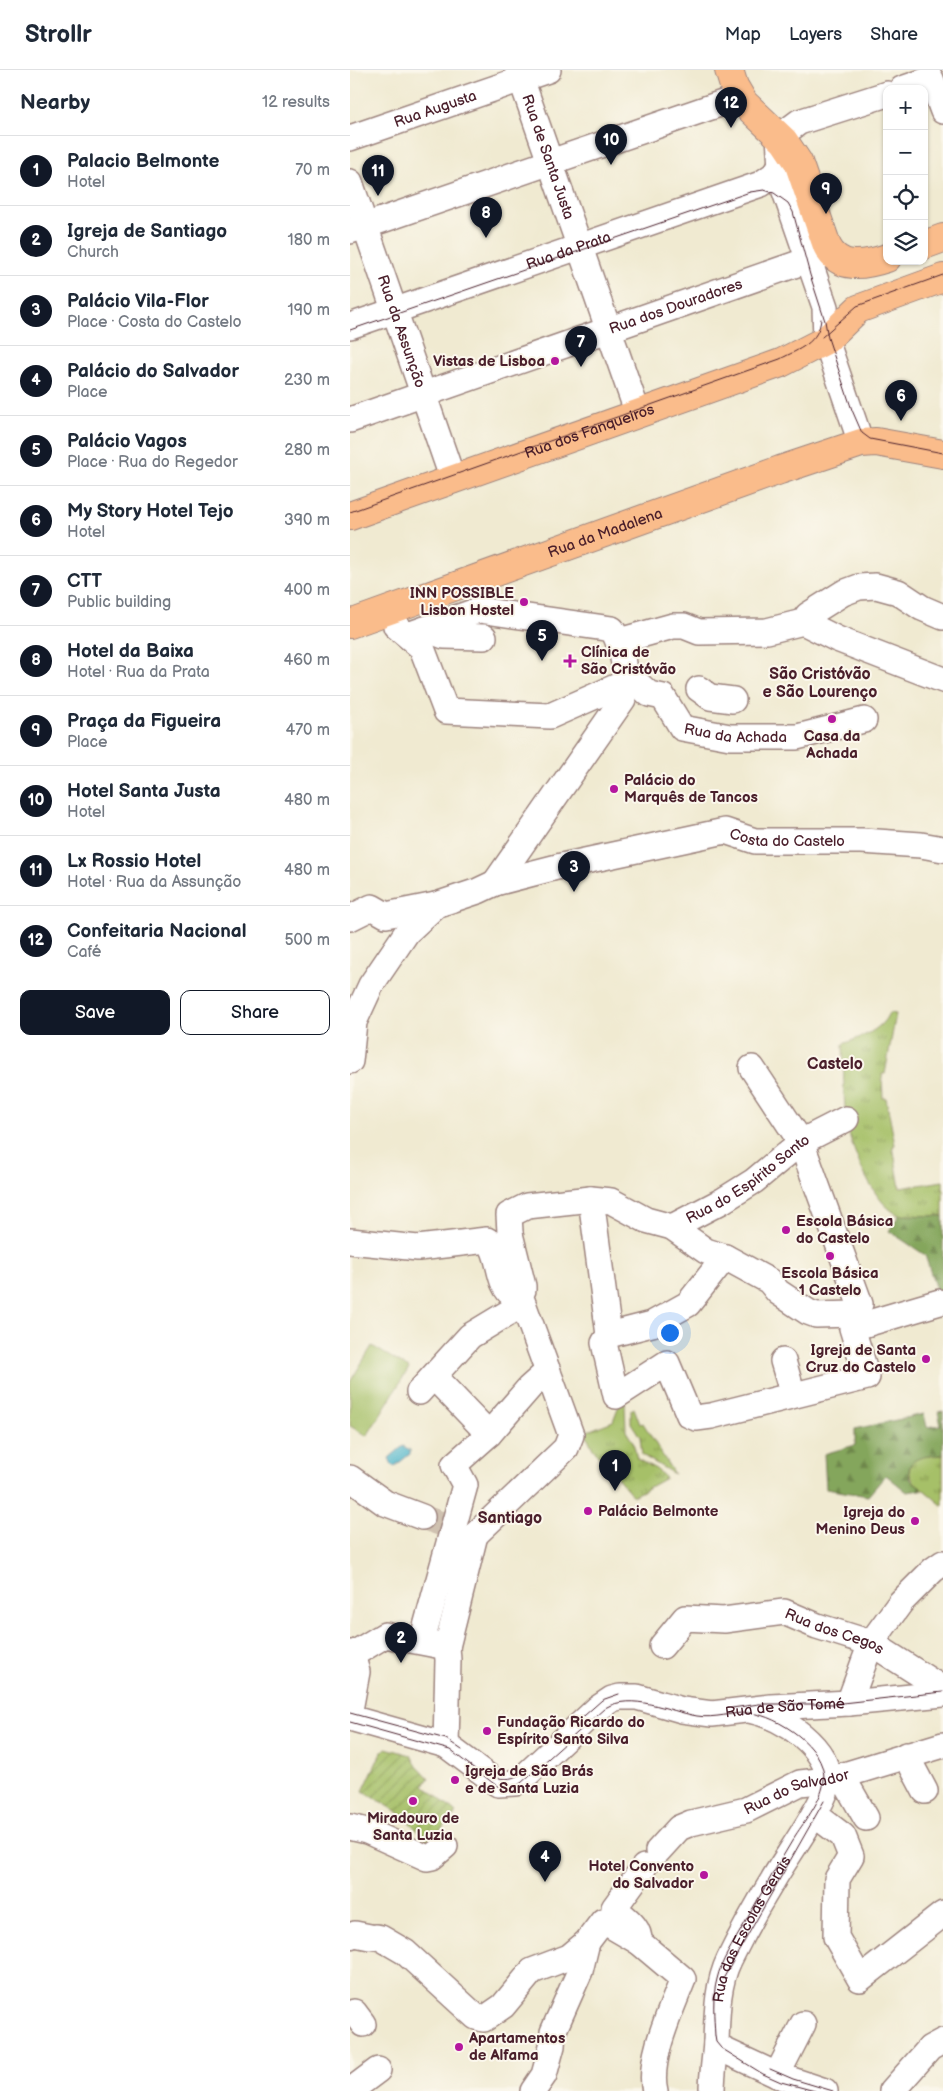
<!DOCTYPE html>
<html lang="en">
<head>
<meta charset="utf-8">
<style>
  body { margin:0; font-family:"Balsamiq Sans",sans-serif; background:#f2f2f3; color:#1f2937 }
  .controls { position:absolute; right:15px; top:15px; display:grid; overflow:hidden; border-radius:10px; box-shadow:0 1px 4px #0004 }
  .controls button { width:45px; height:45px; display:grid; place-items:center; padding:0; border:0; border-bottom:1px solid #e0e1e3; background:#fff; color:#1f2937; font:25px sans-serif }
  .you { position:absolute; left:319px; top:1262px; width:18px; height:18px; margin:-12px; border:4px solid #fff; border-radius:50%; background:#1a73e8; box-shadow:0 0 0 8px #1a73e833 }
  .badge { display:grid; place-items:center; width:32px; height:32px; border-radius:50%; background:#111827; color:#fff; font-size:16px; font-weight:700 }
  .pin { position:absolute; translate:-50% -41px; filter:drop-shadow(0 1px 2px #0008) }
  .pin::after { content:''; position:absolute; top:26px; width:18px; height:15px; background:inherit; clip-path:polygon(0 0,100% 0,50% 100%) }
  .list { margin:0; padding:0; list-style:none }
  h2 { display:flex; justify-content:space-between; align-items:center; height:65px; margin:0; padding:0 20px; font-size:21px }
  h2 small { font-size:16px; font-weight:400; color:#747a83 }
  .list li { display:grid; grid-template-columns:32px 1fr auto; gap:15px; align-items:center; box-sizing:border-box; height:70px; padding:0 20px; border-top:1px solid #e0e1e3 }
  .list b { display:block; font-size:19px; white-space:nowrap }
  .list p { margin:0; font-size:16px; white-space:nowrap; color:#747a83 }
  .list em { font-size:16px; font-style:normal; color:#747a83 }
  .actions { display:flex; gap:10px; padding:15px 20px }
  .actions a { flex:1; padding:11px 0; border:1px solid #111827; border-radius:10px; text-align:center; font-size:18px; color:#111827 }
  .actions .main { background:#111827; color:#fff }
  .icon { flex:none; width:28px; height:28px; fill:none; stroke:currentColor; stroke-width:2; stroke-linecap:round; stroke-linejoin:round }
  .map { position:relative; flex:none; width:593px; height:2021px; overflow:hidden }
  header { display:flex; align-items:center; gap:30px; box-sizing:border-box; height:70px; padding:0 25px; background:#fff; border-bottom:1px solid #e0e1e3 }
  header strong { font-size:24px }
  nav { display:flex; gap:28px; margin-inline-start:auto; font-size:18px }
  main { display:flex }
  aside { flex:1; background:#fff }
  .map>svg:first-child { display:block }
  .grass { fill:url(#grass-tufts); stroke:#787049 }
  .forest { fill:url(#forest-firs); stroke:#676244 }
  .garden { fill:url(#garden-furrows); stroke:#787049 }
  .pitch { fill:#a6c067; stroke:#787049 }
  .water { fill:#4bb4c9; stroke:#4a6a7a }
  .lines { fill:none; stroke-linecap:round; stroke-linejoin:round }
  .minor-tunnel { stroke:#cfc1b0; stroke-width:25; stroke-dasharray:25 12; stroke-linecap:butt }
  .minor-casing { stroke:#9d847e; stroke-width:28 }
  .major-casing { stroke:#9d847e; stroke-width:30 }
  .minor { stroke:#fff; stroke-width:25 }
  .major { stroke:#fabc8b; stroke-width:28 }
  .tram { stroke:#4a1f2b; stroke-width:1 }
  .poi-dot { fill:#b5179e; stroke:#fbf7ec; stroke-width:2 }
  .labels { text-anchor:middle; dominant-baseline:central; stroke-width:4; stroke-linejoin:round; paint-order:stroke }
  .street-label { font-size:15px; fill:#4a1f2b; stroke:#fbf7ec }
  .poi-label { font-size:15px; font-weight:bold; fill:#4a1f2b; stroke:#fbf7ec; text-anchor:start }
  .neighbourhood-label { font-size:16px; font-weight:bold; fill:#4a1f2b; stroke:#fbf7ec }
</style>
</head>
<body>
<header>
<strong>Strollr</strong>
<nav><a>Map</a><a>Layers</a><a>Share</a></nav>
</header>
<main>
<aside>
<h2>Nearby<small>12 results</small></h2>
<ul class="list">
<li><span class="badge">1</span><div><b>Palacio Belmonte</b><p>Hotel</p></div><em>70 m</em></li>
<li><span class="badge">2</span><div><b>Igreja de Santiago</b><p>Church</p></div><em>180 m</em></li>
<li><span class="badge">3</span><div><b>Palácio Vila-Flor</b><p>Place · Costa do Castelo</p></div><em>190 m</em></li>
<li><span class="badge">4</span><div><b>Palácio do Salvador</b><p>Place</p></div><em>230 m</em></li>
<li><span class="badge">5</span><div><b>Palácio Vagos</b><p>Place · Rua do Regedor</p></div><em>280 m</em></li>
<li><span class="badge">6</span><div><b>My Story Hotel Tejo</b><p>Hotel</p></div><em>390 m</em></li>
<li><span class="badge">7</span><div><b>CTT</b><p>Public building</p></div><em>400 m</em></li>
<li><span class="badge">8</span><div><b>Hotel da Baixa</b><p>Hotel · Rua da Prata</p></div><em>460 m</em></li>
<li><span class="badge">9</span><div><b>Praça da Figueira</b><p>Place</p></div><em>470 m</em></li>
<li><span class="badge">10</span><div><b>Hotel Santa Justa</b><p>Hotel</p></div><em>480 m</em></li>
<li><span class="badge">11</span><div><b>Lx Rossio Hotel</b><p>Hotel · Rua da Assunção</p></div><em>480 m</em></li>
<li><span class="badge">12</span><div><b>Confeitaria Nacional</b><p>Café</p></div><em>500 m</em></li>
</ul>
<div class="actions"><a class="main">Save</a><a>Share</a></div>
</aside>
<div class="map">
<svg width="593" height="2021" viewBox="0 0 593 2021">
  <defs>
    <pattern id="grass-tufts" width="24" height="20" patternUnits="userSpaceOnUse" patternTransform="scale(1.25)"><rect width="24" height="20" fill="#a6c067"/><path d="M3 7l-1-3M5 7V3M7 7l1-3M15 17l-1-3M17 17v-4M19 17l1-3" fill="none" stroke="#899b55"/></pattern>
    <pattern id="forest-firs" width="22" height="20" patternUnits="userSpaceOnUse" patternTransform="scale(1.25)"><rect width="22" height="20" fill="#84a65c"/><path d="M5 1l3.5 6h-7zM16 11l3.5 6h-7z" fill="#6e874c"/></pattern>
    <pattern id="garden-furrows" width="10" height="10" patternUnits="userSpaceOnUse" patternTransform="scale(1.25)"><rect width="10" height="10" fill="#a6c067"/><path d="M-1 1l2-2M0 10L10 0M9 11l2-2" fill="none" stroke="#899b55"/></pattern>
  </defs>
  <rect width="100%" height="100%" fill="#fbf7ec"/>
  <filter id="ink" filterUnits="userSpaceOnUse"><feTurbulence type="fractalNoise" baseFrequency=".02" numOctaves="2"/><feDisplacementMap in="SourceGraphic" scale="10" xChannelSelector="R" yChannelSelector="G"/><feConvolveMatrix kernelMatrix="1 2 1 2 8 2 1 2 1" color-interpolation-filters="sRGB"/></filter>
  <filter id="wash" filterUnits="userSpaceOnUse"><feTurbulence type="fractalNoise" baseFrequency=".0096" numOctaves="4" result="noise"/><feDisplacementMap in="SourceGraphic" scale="20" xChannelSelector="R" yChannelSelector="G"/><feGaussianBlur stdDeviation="1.12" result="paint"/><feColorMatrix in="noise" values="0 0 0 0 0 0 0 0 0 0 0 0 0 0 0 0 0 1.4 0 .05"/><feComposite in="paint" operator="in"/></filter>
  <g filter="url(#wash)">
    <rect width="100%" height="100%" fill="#f0ead1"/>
    <g class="grass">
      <path d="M 539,943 L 546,944 L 535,1004 L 532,1004 L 533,1028 L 536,1028 L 545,1075 L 543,1076 L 550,1118 L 593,1111 L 593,1146 C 582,1145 556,1148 547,1144 C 522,1132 499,1075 496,1048 C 493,1024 494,999 493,974 C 511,967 531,961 539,943 Z"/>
      <polygon points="272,1327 275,1332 276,1361 283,1372 287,1389 306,1399 316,1408 283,1426 243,1379 235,1362 263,1351"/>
      <polygon points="284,1338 290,1354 293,1353 324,1404 292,1385 290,1367 281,1353 281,1340"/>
      <path d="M 593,1385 L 593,1436 L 574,1420 L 571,1420 L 571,1417 C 559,1411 554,1395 568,1388 C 575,1385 585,1386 593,1385 Z"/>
    </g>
    <g class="forest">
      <polygon points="549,1145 593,1146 593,1231 590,1232 575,1185 539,1161"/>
      <path d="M 593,1341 L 593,1385 C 577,1386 552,1386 561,1410 L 571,1417 L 571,1420 L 557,1422 L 536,1405 L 518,1426 L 476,1419 L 474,1384 L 505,1375 L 505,1359 L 574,1344 L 577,1357 L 591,1355 L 588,1342 Z"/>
    </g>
    <polygon class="garden" points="36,1678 61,1685 65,1693 79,1708 74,1715 106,1743 79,1772 51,1744 13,1721 31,1683"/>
    <polygon class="pitch" points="22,1276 59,1298 17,1366 0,1356 0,1312"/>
    <polygon class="water" points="53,1376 60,1380 60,1384 45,1396 42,1395 39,1388"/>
  </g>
  <g filter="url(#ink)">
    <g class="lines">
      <polyline class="minor-tunnel" points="72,1447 95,1455"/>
      <defs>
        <g id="minor">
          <path id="s1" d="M 168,0 L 288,344"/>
          <polyline points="552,19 581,9 593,41"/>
          <path id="s2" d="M 0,68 L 198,0"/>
          <path id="s3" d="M 0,112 L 103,410"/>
          <polyline points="0,161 390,27"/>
          <path id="s4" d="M 0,256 L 411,114 L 425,104 L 430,96"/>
          <path id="s5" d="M 0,350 L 481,182"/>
          <polyline points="511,373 476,270 475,237 432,113 429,67 449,52 537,24"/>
          <polyline points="453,552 458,545 493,523 509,517 526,516 548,522 572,538 593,547"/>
          <polyline points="453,552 487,569 593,610"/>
          <polyline points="46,556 72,578 96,641 200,646 277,612"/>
          <polyline points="76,559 94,566 134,567"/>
          <path d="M 58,565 L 129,540 L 262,559 C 274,579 278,606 273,629 L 145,813"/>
          <polyline points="269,571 323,556 334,556 349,562 417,561 453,552"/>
          <path id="s6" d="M 277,612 L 287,613 L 299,624 L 313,627 L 332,658 L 380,667 L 447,667 L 514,650"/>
          <polyline points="349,619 360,627 383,630"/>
          <polyline points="0,848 22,837 36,845 86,835"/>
          <path id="s7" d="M 0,991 L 4,952 L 21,915 L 57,862 L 86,835 L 128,821 L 145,813 L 207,797 L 375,761 L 405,771 L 512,771 L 571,775 L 593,779"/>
          <polyline points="402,998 451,1072 510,1234 504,1244"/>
          <polyline points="241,1129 259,1265 254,1273 266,1326 317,1293 339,1345 346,1348 361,1346 517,1307 502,1258 509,1256 504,1244"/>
          <path id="s8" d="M 322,1157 L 372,1131 L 404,1111 L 451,1072 L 496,1049"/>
          <polyline points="160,1162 159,1145 177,1136 241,1129 261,1131 296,1150 322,1157 356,1181 375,1187 419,1211 428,1222 458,1242 466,1245 504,1244"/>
          <path d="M 0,1171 L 68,1178 L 137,1170 C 152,1182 146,1216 164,1226 L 170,1225"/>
          <polyline points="509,1256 590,1232"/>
          <polyline points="259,1265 302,1254 338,1234 375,1187"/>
          <polyline points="433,1291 443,1325"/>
          <polyline points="84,1307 139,1364"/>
          <polyline points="69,1322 120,1266 173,1234"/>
          <polyline points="0,1408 35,1433 72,1447"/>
          <polyline points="125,1465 216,1378 221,1365 170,1225 173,1220 173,1216 160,1164"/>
          <polyline points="72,1571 115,1415 104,1395 139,1364 179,1318 198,1301"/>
          <path id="s9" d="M 312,1576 L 335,1548 L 374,1550 L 434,1542 L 467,1556 L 521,1573 L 593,1619"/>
          <polyline points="0,1583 2,1585 7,1602 0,1640"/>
          <polyline points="2,1585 35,1565 97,1577 125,1465"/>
          <polyline points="499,1633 521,1573 551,1532 583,1500 593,1493"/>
          <path id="s10" d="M 0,1648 L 96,1675 L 148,1714 L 165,1713 L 174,1707 L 247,1639 L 262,1629 L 270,1627 L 287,1627 L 332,1640 L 362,1644 L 421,1637 L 499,1633 L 593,1624"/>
          <polyline points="96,1675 98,1590 97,1577"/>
          <polyline points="556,1685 575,1721"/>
          <polyline points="492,1706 516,1748"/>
          <polyline points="464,1744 493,1766 501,1786 487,1809 486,1867 510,1909 593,1844"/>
          <polyline points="0,1757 17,1761 77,1788 82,1787 95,1776"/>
          <path id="s11" d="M 308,1781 L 329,1758 L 341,1753 L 396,1740 L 450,1713 L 478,1710 L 593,1675"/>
          <path d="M 294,1797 L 264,1838 C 275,1848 290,1856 289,1872 L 333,1909 C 322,1938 297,1990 305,2021"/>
          <polyline points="0,1866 5,1864 20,1867"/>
          <polyline points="26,1867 31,1868 55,1882 126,1947 134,1949 153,1936 182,1901 219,1887 237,1872 253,1851 289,1872"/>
          <polyline points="4,1942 13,1954"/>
          <polyline points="366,1973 367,1977 371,1979 427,2005 475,2021"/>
          <polyline points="427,2005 453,1954"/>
          <polyline points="0,2021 28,2000"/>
          <polyline points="183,2021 194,2005 202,1976 203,1962 230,1901 237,1872"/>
          <path id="s12" d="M 362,2021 C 362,2004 365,1988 366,1972 C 367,1945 367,1915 379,1890 C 392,1863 407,1836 423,1810 C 434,1790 477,1731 478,1712 C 479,1677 433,1647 403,1641"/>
          <polyline points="542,2021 580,1978 593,1971"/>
        </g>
        <g id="major">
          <path d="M 379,0 L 384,16 L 394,33 L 434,71 L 448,92 L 477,176 C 489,201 516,195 537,188"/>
          <polyline points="574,175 593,168"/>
          <path id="s13" d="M 0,446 L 431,293 L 476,270 L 508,239 L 593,208"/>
          <path id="s14" d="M 0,554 L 430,400 L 511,373 L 526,372 L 593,384"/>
        </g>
      </defs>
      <use href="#minor" class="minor-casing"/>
      <use href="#major" class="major-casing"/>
      <use href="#minor" class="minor"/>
      <use href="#major" class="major"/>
      <g class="tram">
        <polyline points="0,260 400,122 414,120 424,123 438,133 443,142 460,205 475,251 478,268 502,340 512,363 520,369 593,383"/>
        <polyline points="472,267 507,236 593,205"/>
        <path d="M 0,442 L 430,289 C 449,279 469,273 471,249"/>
        <polyline points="382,1638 409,1634 483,1634 593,1622"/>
        <polyline points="0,1643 96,1669 112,1680"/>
        <path d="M 0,1652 L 100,1680 L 147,1716 L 164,1717 L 171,1713 L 255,1638 C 282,1622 318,1641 347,1646 C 365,1649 382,1642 400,1643 C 428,1646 475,1677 474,1709 C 473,1729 456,1749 445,1766 C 427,1796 409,1827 392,1858 C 383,1874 371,1891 367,1909 C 362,1927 364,1947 365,1966 L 366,1972 L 371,1978 L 413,2004 L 431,2012 L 465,2021"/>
        <polyline points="226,1653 252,1630 269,1624"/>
        <path d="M 137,1702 C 150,1712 164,1711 177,1699"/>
        <polyline points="373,1909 474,1731"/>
        <polyline points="420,1999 443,2009 483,2021"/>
      </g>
    </g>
  </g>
  <g class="poi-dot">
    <circle cx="205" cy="291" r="5"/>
    <circle cx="174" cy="532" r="5"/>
    <path d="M217.5 583.5h5v5h5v5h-5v5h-5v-5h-5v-5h5z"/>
    <circle cx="482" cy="649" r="5"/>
    <circle cx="264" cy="719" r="5"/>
    <circle cx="436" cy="1160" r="5"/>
    <circle cx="480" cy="1186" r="5"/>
    <circle cx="576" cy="1289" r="5"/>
    <circle cx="238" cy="1441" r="5"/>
    <circle cx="565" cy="1451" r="5"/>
    <circle cx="137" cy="1661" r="5"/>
    <circle cx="105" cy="1710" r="5"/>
    <circle cx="63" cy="1731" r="5"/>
    <circle cx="354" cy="1805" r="5"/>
    <circle cx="109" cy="1977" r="5"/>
  </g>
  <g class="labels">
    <g class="street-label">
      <text stroke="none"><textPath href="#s2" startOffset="90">Rua Augusta</textPath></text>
      <text stroke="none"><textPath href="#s1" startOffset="92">Rua de Santa Justa</textPath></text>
      <text stroke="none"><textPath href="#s4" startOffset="231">Rua da Prata</textPath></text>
      <text stroke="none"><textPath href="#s5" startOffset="345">Rua dos Douradores</textPath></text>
      <text stroke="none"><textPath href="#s3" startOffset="158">Rua da Assunção</textPath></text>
      <text stroke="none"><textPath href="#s13" startOffset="254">Rua dos Fanqueiros</textPath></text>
      <text stroke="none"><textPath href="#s14" startOffset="271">Rua da Madalena</textPath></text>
      <text stroke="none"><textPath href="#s6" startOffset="131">Rua da Achada</textPath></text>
      <text stroke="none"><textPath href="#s7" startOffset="546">Costa do Castelo</textPath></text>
      <text stroke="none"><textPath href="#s8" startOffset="90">Rua do Espírito Santo</textPath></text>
      <text stroke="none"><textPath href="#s9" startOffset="190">Rua dos Cegos</textPath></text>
      <text stroke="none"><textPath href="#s10" startOffset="486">Rua de São Tomé</textPath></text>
      <text stroke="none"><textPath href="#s11" startOffset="155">Rua do Salvador</textPath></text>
      <text stroke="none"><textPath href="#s12" startOffset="170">Rua das Escolas Gerais</textPath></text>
    </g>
    <g class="poi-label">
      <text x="195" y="291" text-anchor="end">Vistas de Lisboa</text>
      <text x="164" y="523" text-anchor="end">INN POSSIBLE<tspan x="164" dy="17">Lisbon Hostel</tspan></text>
      <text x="231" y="582">Clínica de<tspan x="231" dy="17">São Cristóvão</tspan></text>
      <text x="482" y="666" text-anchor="middle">Casa da<tspan x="482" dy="17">Achada</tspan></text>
      <text x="274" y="710">Palácio do<tspan x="274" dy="17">Marquês de Tancos</tspan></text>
      <text x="446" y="1151">Escola Básica<tspan x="446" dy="17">do Castelo</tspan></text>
      <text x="480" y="1203" text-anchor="middle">Escola Básica<tspan x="480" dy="17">1 Castelo</tspan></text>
      <text x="566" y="1280" text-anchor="end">Igreja de Santa<tspan x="566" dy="17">Cruz do Castelo</tspan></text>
      <text x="248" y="1441">Palácio Belmonte</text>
      <text x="555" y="1442" text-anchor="end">Igreja do<tspan x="555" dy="17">Menino Deus</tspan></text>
      <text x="147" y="1652">Fundação Ricardo do<tspan x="147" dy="17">Espírito Santo Silva</tspan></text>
      <text x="115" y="1701">Igreja de São Brás<tspan x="115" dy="17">e de Santa Luzia</tspan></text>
      <text x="63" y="1748" text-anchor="middle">Miradouro de<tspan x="63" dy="17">Santa Luzia</tspan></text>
      <text x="344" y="1796" text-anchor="end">Hotel Convento<tspan x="344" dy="17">do Salvador</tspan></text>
      <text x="119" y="1968">Apartamentos<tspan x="119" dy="17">de Alfama</tspan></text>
    </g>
    <g class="neighbourhood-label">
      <text x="470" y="604">São Cristóvão<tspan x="470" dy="18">e São Lourenço</tspan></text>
      <text x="485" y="994">Castelo</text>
      <text x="160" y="1448">Santiago</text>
    </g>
  </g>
</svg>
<div class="controls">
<button>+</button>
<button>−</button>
<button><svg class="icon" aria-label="locate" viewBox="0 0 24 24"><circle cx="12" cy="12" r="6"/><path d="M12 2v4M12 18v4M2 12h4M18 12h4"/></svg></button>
<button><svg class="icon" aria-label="layers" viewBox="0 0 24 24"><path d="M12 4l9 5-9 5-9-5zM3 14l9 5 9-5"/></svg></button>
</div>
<div class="you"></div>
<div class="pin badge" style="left:265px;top:1421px">1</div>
<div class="pin badge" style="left:51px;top:1593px">2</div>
<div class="pin badge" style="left:224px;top:822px">3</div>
<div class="pin badge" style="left:195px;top:1812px">4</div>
<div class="pin badge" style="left:192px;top:591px">5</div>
<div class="pin badge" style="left:551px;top:351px">6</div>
<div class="pin badge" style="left:231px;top:297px">7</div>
<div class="pin badge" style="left:136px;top:168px">8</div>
<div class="pin badge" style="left:476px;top:144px">9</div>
<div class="pin badge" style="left:261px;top:95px">10</div>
<div class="pin badge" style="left:28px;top:126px">11</div>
<div class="pin badge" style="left:381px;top:58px">12</div>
</div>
</main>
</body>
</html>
